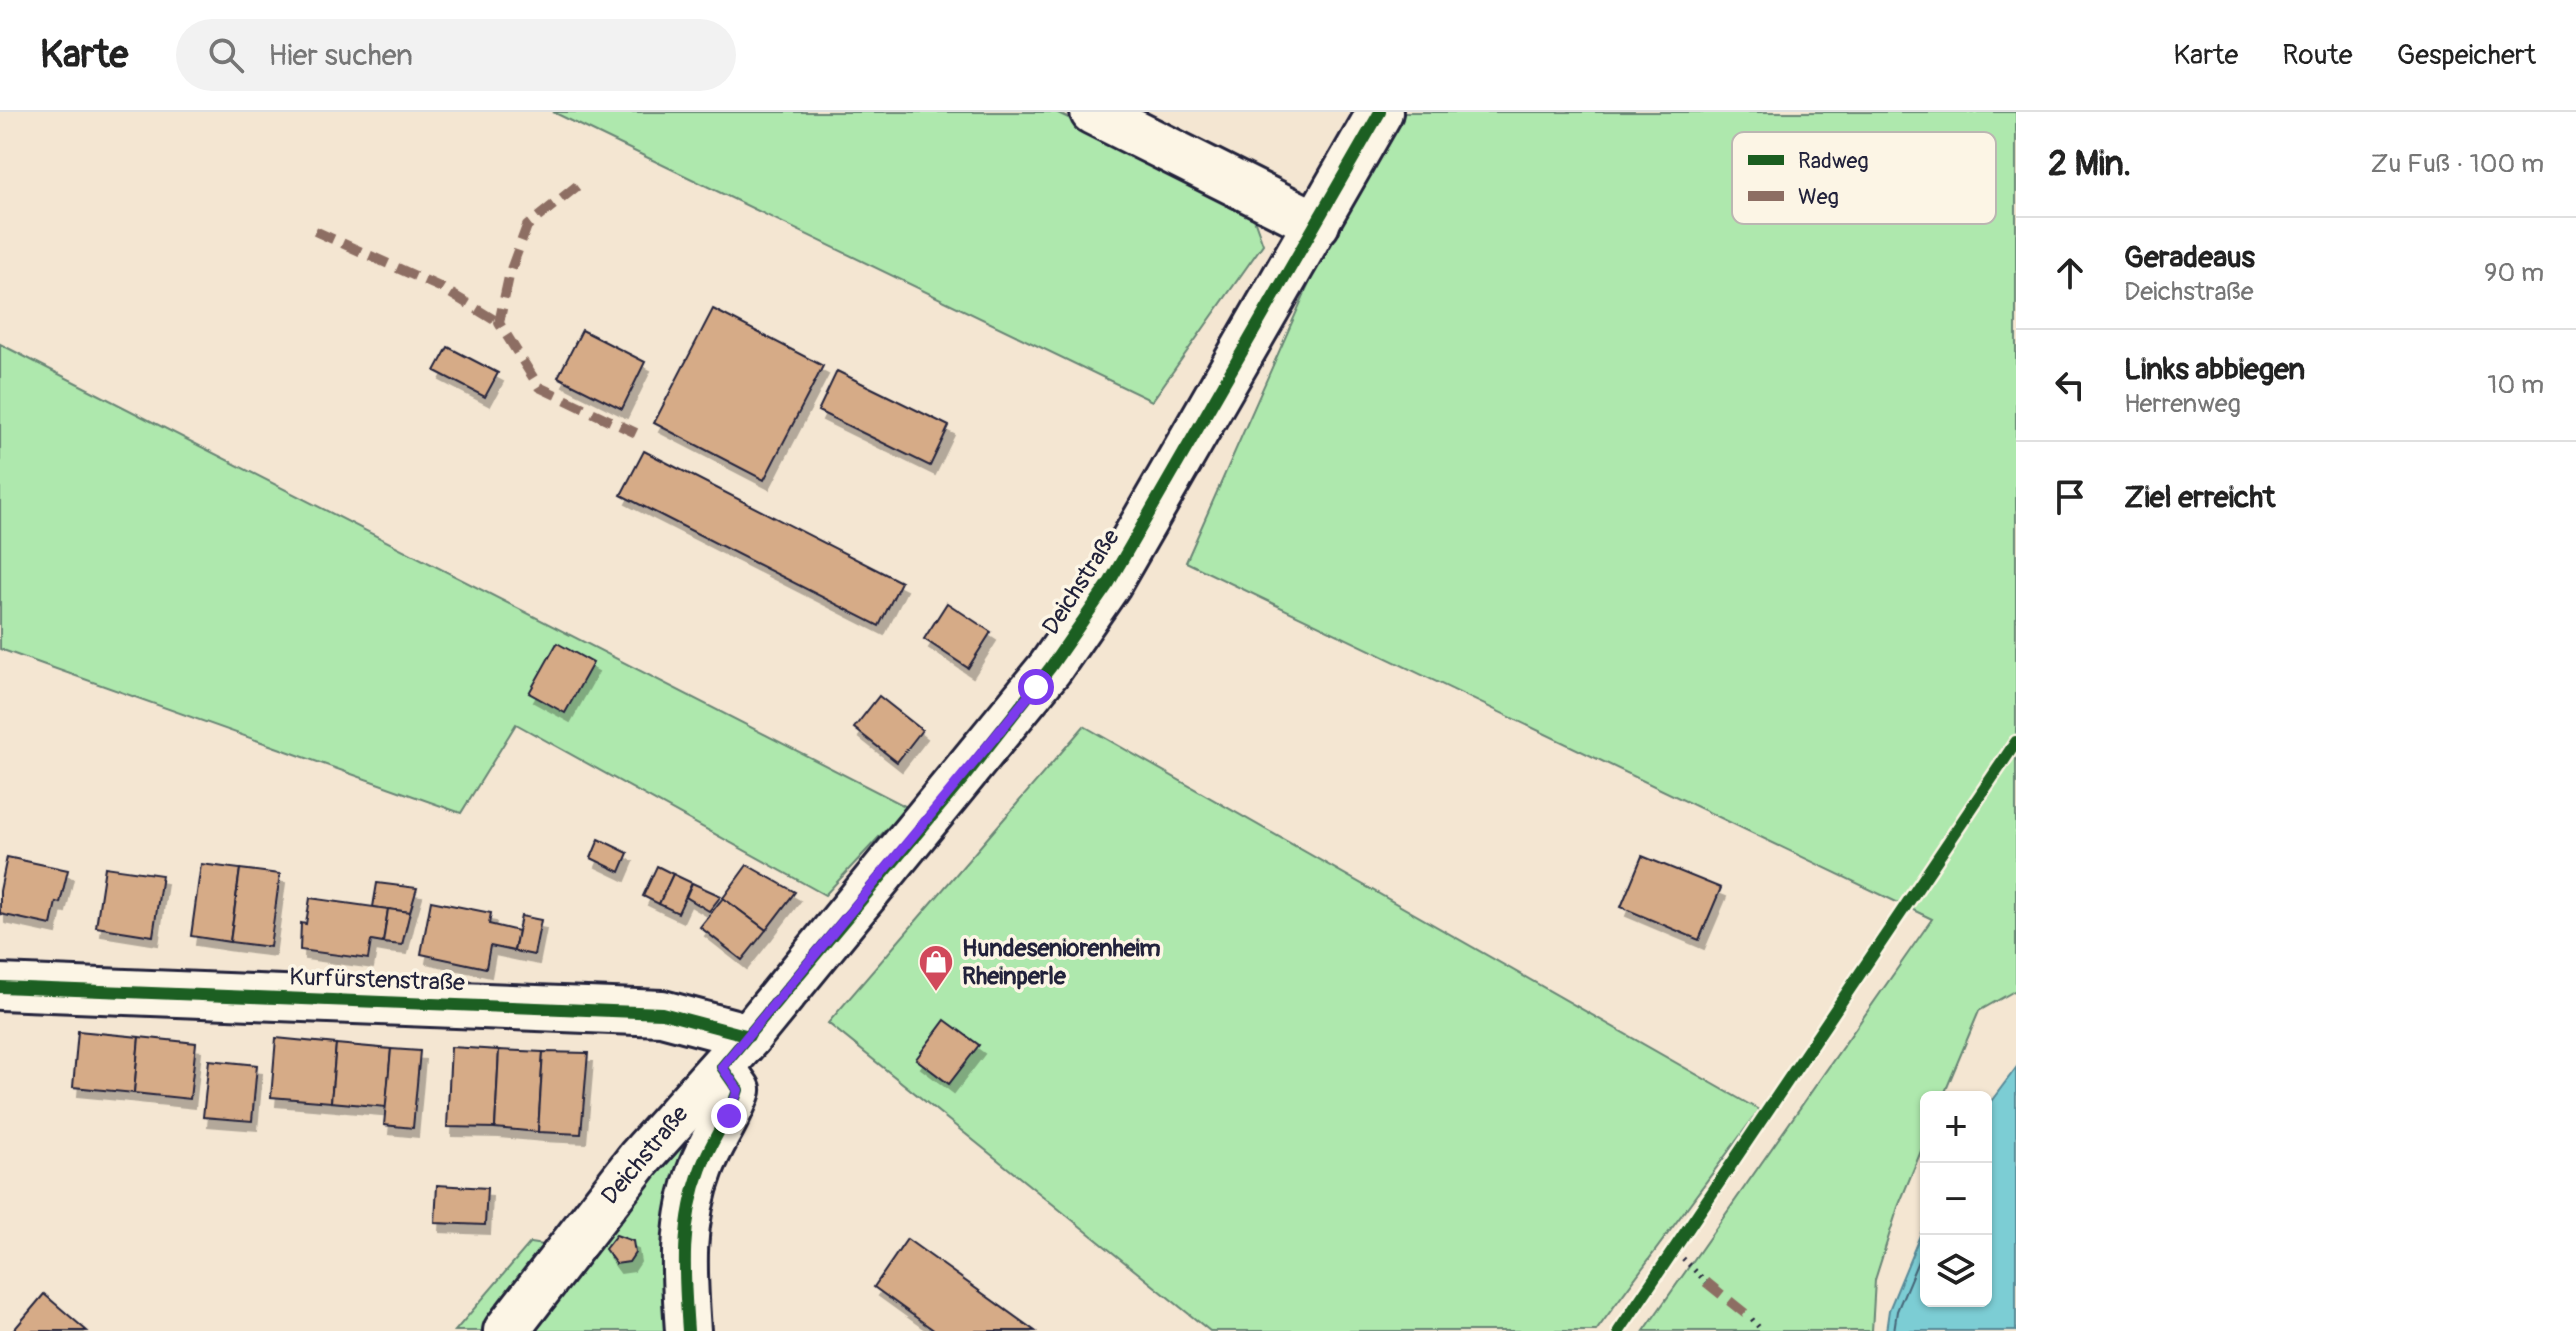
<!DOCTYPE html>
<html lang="de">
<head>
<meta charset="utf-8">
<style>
  body { margin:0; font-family:Pangolin,sans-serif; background:#f2f2f2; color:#222 }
  .controls { position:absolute; right:24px; bottom:24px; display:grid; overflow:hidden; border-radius:12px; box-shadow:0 2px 6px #0004 }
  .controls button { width:72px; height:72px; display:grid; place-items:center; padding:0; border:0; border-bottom:2px solid #e0e0e0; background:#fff; color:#222; font:40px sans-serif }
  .stop { position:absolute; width:24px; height:24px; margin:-18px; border:6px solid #7c3aed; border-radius:50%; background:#fff }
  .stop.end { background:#7c3aed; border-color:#fff; box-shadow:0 2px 8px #0008 }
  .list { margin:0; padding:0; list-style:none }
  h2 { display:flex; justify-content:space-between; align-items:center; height:104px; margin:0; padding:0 32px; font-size:34px }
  h2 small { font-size:26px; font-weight:400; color:#767676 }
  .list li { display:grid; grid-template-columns:52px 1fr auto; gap:24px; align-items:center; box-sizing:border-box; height:112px; padding:0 32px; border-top:2px solid #e0e0e0 }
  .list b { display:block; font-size:30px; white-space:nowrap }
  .list p { margin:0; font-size:26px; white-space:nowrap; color:#767676 }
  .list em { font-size:26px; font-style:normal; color:#767676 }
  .icon { flex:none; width:44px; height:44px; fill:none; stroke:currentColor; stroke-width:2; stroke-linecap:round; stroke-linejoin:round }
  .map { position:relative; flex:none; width:2016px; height:1219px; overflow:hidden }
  header { display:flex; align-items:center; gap:48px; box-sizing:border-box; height:112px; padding:0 40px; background:#fff; border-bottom:2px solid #e0e0e0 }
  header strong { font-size:38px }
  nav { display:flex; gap:44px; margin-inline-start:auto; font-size:28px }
  .search { width:560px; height:72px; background:#f2f2f2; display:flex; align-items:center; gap:20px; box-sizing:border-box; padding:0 28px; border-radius:44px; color:#767676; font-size:30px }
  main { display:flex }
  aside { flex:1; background:#fff }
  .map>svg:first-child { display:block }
  .green { fill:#aee8ad; stroke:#688574; stroke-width:2 }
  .water { fill:#7ccdd4; stroke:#588997; stroke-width:2 }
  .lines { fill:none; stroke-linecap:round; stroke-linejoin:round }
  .shore { stroke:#466678; stroke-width:2 }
  .building { fill:#d6ab87; stroke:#22223b; stroke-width:2; filter:url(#shadow) }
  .minor-casing { stroke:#22223b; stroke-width:50 }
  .path { stroke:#22223b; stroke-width:5; stroke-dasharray:2 6; stroke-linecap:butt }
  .minor { stroke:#fcf5e5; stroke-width:44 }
  .quiet { stroke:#8d6e63; stroke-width:10; stroke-dasharray:20 10; stroke-linecap:butt }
  .cycleway-casing { stroke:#fcf5e5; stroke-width:17 }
  .cycleway { stroke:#1b5e20; stroke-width:12 }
  .route { stroke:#7c3aed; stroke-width:10 }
  .labels { text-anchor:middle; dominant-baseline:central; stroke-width:7; stroke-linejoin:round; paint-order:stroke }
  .street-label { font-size:24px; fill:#22223b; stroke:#fcf5e5 }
  .poi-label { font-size:24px; font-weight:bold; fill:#22223b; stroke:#fcf5e5; text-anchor:start }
  .key { fill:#fcf5e5; stroke:#bbb6b2; stroke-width:2 }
  .key-label { font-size:22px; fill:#22223b }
</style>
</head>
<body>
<header>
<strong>Karte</strong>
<div class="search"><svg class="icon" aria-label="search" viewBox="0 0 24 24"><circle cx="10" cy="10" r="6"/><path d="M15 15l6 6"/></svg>Hier suchen</div>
<nav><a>Karte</a><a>Route</a><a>Gespeichert</a></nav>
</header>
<main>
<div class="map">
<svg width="2016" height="1219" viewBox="0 0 2016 1219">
  <defs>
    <filter id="shadow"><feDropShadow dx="5" dy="9" stdDeviation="0" flood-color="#0004"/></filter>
  </defs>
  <rect width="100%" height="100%" fill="#f4e6d2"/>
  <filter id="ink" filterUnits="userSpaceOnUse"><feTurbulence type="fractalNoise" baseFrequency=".0125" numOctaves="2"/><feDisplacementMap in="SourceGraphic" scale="16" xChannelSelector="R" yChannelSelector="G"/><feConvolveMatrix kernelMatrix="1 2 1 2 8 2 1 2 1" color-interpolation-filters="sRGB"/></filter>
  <g filter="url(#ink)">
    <g class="green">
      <polygon points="553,0 1056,0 1249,93 1263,132 1152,289"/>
      <polygon points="1398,0 2016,0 2016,878 1979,899 1943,985 1926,985 1926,1027 1898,1095 1875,1168 1872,1219 1644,1219 1932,807 1186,450 1335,113"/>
      <polygon points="0,232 907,695 825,783 516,612 461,701 0,537"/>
      <polygon points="1084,614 1759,998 1596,1219 1210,1219 828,911"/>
      <polygon points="709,986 675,1219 523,1219"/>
      <polygon points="530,1131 543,1133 487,1219 455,1219"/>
    </g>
    <polygon class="water" points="2016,956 2016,1219 1886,1219 1889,1198 1926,1109 1926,1189 1986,1189 1986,996"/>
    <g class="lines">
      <polyline class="shore" points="1894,1219 1897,1199 1926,1130"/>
    </g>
    <g class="building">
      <polygon points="713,197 823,254 764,368 654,311"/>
      <polygon points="582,218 645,250 622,297 558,265"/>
      <polygon points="448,235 498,261 485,285 435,259"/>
      <polygon points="837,259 949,314 930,354 818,299"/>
      <polygon points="644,339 901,470 879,514 621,383"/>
      <polygon points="947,491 991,520 968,556 924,527"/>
      <polygon points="557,531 593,551 565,601 529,581"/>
      <polygon points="879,584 922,618 897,650 854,616"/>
      <polygon points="599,727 628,741 620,760 591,746"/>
      <polygon points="1642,744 1721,776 1699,828 1621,795"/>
      <polygon points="7,745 68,758 60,791 56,790 51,813 0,802 0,779"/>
      <polygon points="201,752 240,757 230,830 191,824"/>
      <polygon points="747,753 795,780 766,818 723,786"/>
      <polygon points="657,754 673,762 659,792 643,784"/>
      <polygon points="105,755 162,763 153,824 96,815"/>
      <polygon points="240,757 280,762 270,835 230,830"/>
      <polygon points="673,762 692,771 678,801 659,792"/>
      <polygon points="377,771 417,776 410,800 373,795"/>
      <polygon points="692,771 721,784 709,799 686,785"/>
      <polygon points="310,786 388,797 383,831 371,829 368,847 300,838 301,811 306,812"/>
      <polygon points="723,786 766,818 742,848 700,815"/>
      <polygon points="431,789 491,801 489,812 518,819 514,839 490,834 486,856 421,842"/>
      <polygon points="388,797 410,800 402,833 383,831"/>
      <polygon points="521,804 541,808 534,843 514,839"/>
      <polygon points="945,908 979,933 949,972 916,947"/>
      <polygon points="78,919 139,925 134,981 73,975"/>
      <polygon points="139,925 196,931 190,987 134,981"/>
      <polygon points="276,926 336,932 331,990 271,985"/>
      <polygon points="336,932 391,937 386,995 331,990"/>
      <polygon points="451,935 499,938 495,1016 447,1015"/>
      <polygon points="391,937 420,939 413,1016 384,1013"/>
      <polygon points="499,938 543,940 538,1020 495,1016"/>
      <polygon points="543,940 588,941 581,1022 538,1020"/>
      <polygon points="209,948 257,953 252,1009 203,1005"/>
      <polygon points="437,1073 487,1076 485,1113 435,1111"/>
      <polygon points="616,1123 633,1129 635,1141 629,1150 616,1152 605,1137"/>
      <polygon points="907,1127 1035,1219 935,1219 874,1175"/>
      <polygon points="44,1182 87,1219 13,1219"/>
    </g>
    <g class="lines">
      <defs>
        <g id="minor">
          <polyline points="1093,0 1317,112"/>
          <polyline points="0,875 662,901 749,924"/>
          <polyline points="506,1219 639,1047 749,924 1050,556 1109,471 1380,0"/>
          <path d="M 688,1219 C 684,1162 680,1110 701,1056 C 711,1029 729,1006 738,978 L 722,955"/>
        </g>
      </defs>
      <use href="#minor" class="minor-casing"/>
      <g class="path">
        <polyline points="1672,1135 1706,1170"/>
        <polyline points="1752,1207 1762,1219"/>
      </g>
      <use href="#minor" class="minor"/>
      <g class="quiet">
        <polyline points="577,74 527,114 510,160 499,211 539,275 636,321"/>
        <polyline points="315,119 442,176 499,211"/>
        <polyline points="1706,1170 1752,1207"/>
      </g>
      <defs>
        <g id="cycleway">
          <polyline points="0,875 662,901 749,924"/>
          <path d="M 688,1219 C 684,1162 680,1110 701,1056 C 711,1029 729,1006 738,978 L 722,955 L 963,667 L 1050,556 L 1109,471 L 1380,0"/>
          <polyline points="1619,1219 2016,630"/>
        </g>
      </defs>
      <use href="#cycleway" class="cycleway-casing"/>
      <use href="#cycleway" class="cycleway"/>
    </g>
  </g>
  <g class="lines" filter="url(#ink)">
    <polyline class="route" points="729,1004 738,978 722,955 1036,575"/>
  </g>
  <defs>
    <symbol id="shop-pin" viewBox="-11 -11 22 30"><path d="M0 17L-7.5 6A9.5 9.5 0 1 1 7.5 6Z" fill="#d1495b" stroke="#fcf5e5"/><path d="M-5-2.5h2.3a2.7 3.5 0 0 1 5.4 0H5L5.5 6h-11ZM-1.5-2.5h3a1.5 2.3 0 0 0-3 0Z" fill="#fff"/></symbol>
  </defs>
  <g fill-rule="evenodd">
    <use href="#shop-pin" x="916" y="830" width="40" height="54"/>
  </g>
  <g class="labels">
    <g class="street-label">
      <text transform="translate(1081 470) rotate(-57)">Deichstraße</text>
      <text transform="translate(377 868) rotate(2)">Kurfürstenstraße</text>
      <text transform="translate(645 1043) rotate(-50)">Deichstraße</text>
    </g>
    <g class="poi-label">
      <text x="962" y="836">Hundeseniorenheim<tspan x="962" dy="28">Rheinperle</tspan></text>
    </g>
  </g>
  <rect x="1732" y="20" width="264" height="92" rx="12" class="key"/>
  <rect x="1748" y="43" width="36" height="10" fill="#1b5e20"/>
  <rect x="1748" y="79" width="36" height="10" fill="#8d6e63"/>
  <g class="key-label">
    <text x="1798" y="56">Radweg</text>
    <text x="1798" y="92">Weg</text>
  </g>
</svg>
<div class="controls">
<button>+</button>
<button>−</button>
<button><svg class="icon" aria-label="layers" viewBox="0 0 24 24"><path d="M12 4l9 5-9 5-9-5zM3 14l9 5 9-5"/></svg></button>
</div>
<div class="stop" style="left:1036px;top:575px"></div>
<div class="stop end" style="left:729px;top:1004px"></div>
</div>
<aside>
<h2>2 Min.<small>Zu Fuß · 100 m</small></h2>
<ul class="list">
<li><svg class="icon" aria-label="ahead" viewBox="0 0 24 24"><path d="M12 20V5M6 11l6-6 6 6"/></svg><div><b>Geradeaus</b><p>Deichstraße</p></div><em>90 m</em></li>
<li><svg class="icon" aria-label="left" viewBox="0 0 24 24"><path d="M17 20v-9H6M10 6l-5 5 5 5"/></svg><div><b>Links abbiegen</b><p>Herrenweg</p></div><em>10 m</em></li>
<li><svg class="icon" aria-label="arrive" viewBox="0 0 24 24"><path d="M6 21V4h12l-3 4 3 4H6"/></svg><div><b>Ziel erreicht</b></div></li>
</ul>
</aside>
</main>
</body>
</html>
